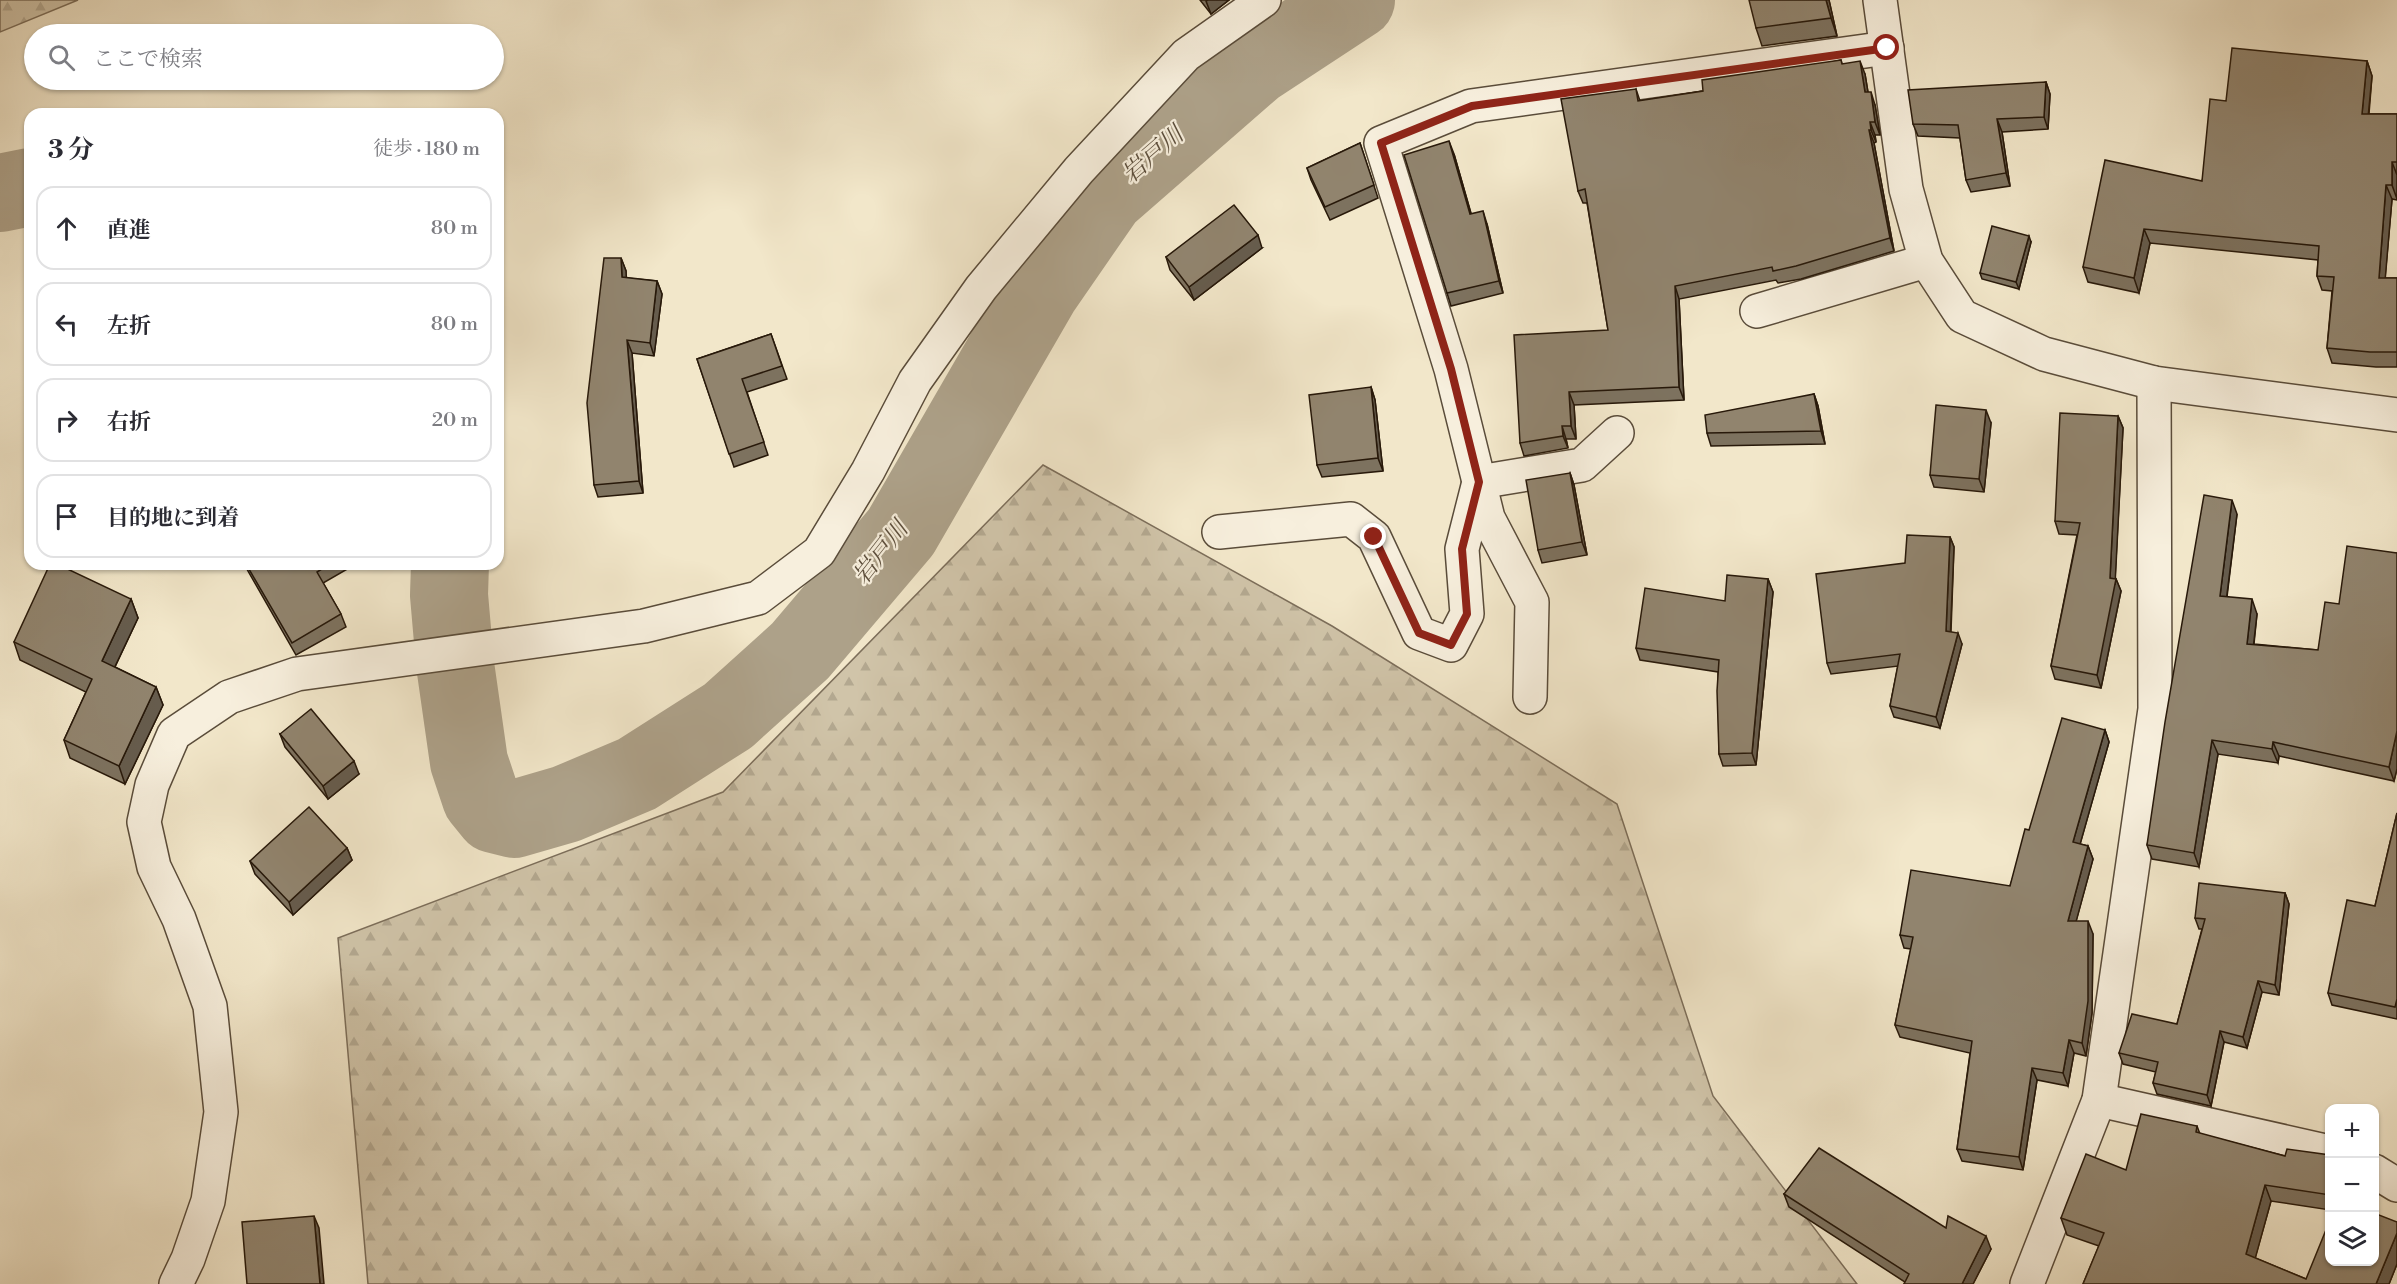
<!DOCTYPE html>
<html lang="ja">
<head>
<meta charset="utf-8">
<style>
  body { margin:0; font-family:"Libre Bodoni","Noto Serif JP",serif; background:#f7f7f7; color:#2b2b33 }
  .controls { position:absolute; right:18px; bottom:18px; display:grid; overflow:hidden; border-radius:12px; box-shadow:0 2px 4px #0004 }
  .controls button { width:54px; height:54px; display:grid; place-items:center; padding:0; border:0; border-bottom:2px solid #e1e1e2; background:#fff; color:#2b2b33; font:30px sans-serif }
  .stop { position:absolute; width:18px; height:18px; margin:-14px; border:4px solid #8f2418; border-radius:50%; background:#fff }
  .stop.end { background:#8f2418; border-color:#fff; box-shadow:0 2px 6px #0008 }
  .list { margin:0; padding:0; list-style:none }
  h2 { display:flex; justify-content:space-between; align-items:center; height:78px; margin:0; padding:0 24px; font-size:26px }
  h2 small { font-size:20px; font-weight:400; color:#7c7c81 }
  .list li { display:grid; grid-template-columns:39px 1fr auto; gap:18px; align-items:center; box-sizing:border-box; height:84px; margin:0 12px 12px; padding:0 12px; border:2px solid #e1e1e2; border-radius:18px }
  .list b { display:block; font-size:22px; white-space:nowrap }
  .list em { font-size:20px; font-style:normal; color:#7c7c81 }
  .icon { flex:none; width:33px; height:33px; fill:none; stroke:currentColor; stroke-width:2; stroke-linecap:round; stroke-linejoin:round }
  .map { position:relative; flex:none; width:2397px; height:1284px; overflow:hidden }
  .search { position:absolute; background:#fff; box-shadow:0 2px 4px #0004; left:24px; top:24px; width:480px; height:66px; display:flex; align-items:center; gap:15px; box-sizing:border-box; padding:0 21px; border-radius:33px; color:#7c7c81; font-size:22px }
  .panel { position:absolute; background:#fff; box-shadow:0 2px 4px #0004; left:24px; top:108px; width:480px; height:462px; border-radius:18px }
  .map>svg:first-child { display:block }
  .forest { fill:url(#forest-firs); stroke:#7c6e5a; stroke-width:1.5 }
  .lines { fill:none; stroke-linecap:round; stroke-linejoin:round }
  .river { stroke:#ada189; stroke-width:78 }
  .minor-casing { stroke:#5a4c3a; stroke-width:36 }
  .minor { stroke:#f7efdd; stroke-width:33 }
  .wall { fill:#7d725f; stroke:#28190a; stroke-width:1.5 }
  .shaded-wall { fill:#665c4d; stroke:#28190a; stroke-width:1.5 }
  .building { fill:#91846e; stroke:#28190a; stroke-width:1.5 }
  .route { stroke:#8f2418; stroke-width:8 }
  .labels { text-anchor:middle; dominant-baseline:central; stroke-width:4.5; stroke-linejoin:round; paint-order:stroke }
  .water-label { font-size:24px; font-style:italic; fill:#5d4f3d; stroke:#f7efdd }
</style>
</head>
<body>
<div class="map">
<svg width="2397" height="1284" viewBox="0 0 2397 1284">
  <defs>
    <pattern id="forest-firs" width="22" height="20" patternUnits="userSpaceOnUse" patternTransform="scale(1.5)"><rect width="22" height="20" fill="#d0c4a9"/><path d="M5 1l3.5 6h-7zM16 11l3.5 6h-7z" fill="#b3a890"/></pattern>
  </defs>
  <rect width="100%" height="100%" fill="#f2e7ca"/>
  <filter id="stains"><feTurbulence type="fractalNoise" baseFrequency=".00333" numOctaves="4"/><feColorMatrix values="0 0 0 0 .2 0 0 0 0 .09 0 0 0 0 .02 0 0 0 .5 -.17"/></filter>
  <radialGradient id="worn" r=".72"><stop offset=".6" stop-color="#630" stop-opacity="0"/><stop offset="1" stop-color="#630" stop-opacity=".3"/></radialGradient>
  <g class="forest">
    <polygon points="0,0 78,0 0,32"/>
    <polygon points="1043,465 1332,626 1617,804 1713,1096 1857,1284 368,1284 338,938 723,792"/>
  </g>
  <g class="lines">
    <g class="river">
      <polyline points="0,193 30,187"/>
      <polyline points="450,564 449,595 455,664 469,762 481,798 494,814 514,819 566,804 637,774 728,716 800,651 901,532 1041,290 1106,196 1254,67 1356,0"/>
    </g>
    <defs>
      <g id="minor">
        <polyline points="1880,0 1906,189 1926,261 1962,316 2044,354 2154,383 2397,415"/>
        <polyline points="1757,311 1926,261"/>
        <polyline points="1219,532 1351,519 1374,537 1419,633 1451,645 1467,614 1462,549 1479,482 1582,465 1617,433"/>
        <polyline points="1530,697 1532,602 1488,518 1451,369 1381,143 1471,106 1887,48"/>
        <polyline points="2099,1100 2330,1152"/>
        <polyline points="2374,1171 2397,1185"/>
        <polyline points="176,1284 188,1259 208,1201 221,1112 210,1006 179,919 154,867 144,822 152,785 174,734 229,697 297,674 644,626 758,598 819,552 868,471 915,381 981,288 1079,170 1186,55 1264,0"/>
        <polyline points="2027,1284 2099,1100 2155,709 2154,383"/>
      </g>
    </defs>
    <use href="#minor" class="minor-casing"/>
    <use href="#minor" class="minor"/>
  </g>
  <g class="wall">
    <polygon points="1200,0 1229,0 1211,14"/>
    <polygon points="1829,0 1837,36 1762,46 1756,28"/>
    <polygon points="1841,60 1842,64 1865,74 1868,92 1875,105 1880,135 1875,135 1876,142 1874,143 1894,251 1801,279 1778,283 1776,280 1679,299 1684,400 1574,405 1576,439 1566,439 1568,448 1524,456 1520,443 1608,330 1587,203 1583,203 1578,191 1636,89 1640,101 1703,91"/>
    <polygon points="2367,61 2372,76 2369,114 2397,114 2397,200 2392,199 2385,278 2397,278 2397,367 2376,367 2332,363 2327,348 2332,291 2322,290 2317,276 2318,260 2150,243 2139,293 2088,282 2083,267 2202,181 2226,101"/>
    <polygon points="2046,82 2050,94 2048,129 2002,132 2010,186 1971,192 1966,180 1960,138 1918,136 1913,124"/>
    <polygon points="1360,143 1378,198 1330,220 1311,180 1307,168"/>
    <polygon points="1454,154 1471,214 1487,224 1503,293 1451,306 1447,293"/>
    <polygon points="2031,242 2019,289 1982,279 1980,273"/>
    <polygon points="1262,248 1194,300 1170,270 1166,257"/>
    <polygon points="621,258 626,271 626,278 657,281 662,294 654,356 632,353 643,493 598,497 594,485"/>
    <polygon points="771,334 787,379 747,392 768,455 734,467 697,359"/>
    <polygon points="1371,387 1375,400 1383,471 1322,477 1317,465"/>
    <polygon points="1814,394 1818,406 1825,444 1711,446 1707,433"/>
    <polygon points="2118,416 2123,428 2115,579 2116,579 2121,591 2101,688 2055,679 2051,666 2077,535 2059,534 2055,521"/>
    <polygon points="1991,423 1984,492 1934,487 1930,475"/>
    <polygon points="1570,473 1574,485 1587,555 1542,563 1538,550"/>
    <polygon points="2237,514 2227,597 2257,614 2254,644 2318,650 2339,604 2397,553 2397,769 2394,781 2279,756 2278,763 2218,754 2199,867 2152,859 2147,845"/>
    <polygon points="1950,537 1954,547 1951,632 1962,644 1940,728 1894,717 1890,706 1898,666 1831,674 1827,663 1905,563"/>
    <polygon points="244,564 356,564 323,583 341,614 346,627 296,655"/>
    <polygon points="1768,579 1773,592 1756,765 1723,766 1719,754 1718,672 1640,660 1636,648 1725,601"/>
    <polygon points="131,599 138,618 115,667 156,687 163,705 125,784 70,758 64,740 86,692 20,660 14,642"/>
    <polygon points="2105,730 2109,742 2080,844 2088,846 2093,859 2076,921 2093,934 2092,1013 2086,1056 2074,1053 2068,1086 2037,1080 2023,1170 1962,1161 1957,1149 1970,1053 1900,1037 1895,1025 1911,949 1904,948 1900,935 2010,886 2029,830"/>
    <polygon points="280,734 359,774 328,799 285,747"/>
    <polygon points="2397,813 2397,1019 2332,1005 2328,993 2375,906"/>
    <polygon points="347,848 352,860 293,915 255,874 250,861"/>
    <polygon points="2285,893 2289,904 2279,995 2262,992 2247,1048 2224,1042 2211,1106 2157,1094 2153,1083 2156,1072 2123,1064 2119,1053 2177,1024 2202,929 2199,929 2195,918"/>
    <polygon points="2197,1126 2200,1134 2285,1156 2330,1155 2330,1210 2271,1201 2255,1258 2306,1279 2397,1222 2397,1264 2389,1284 2083,1284 2099,1246 2067,1235 2061,1218 2126,1170"/>
    <polygon points="1784,1194 1946,1228 1991,1249 1973,1284 1904,1284 1905,1282 1789,1207"/>
  </g>
  <g class="shaded-wall">
    <polygon points="1208,0 1229,0 1211,14 1206,1"/>
    <polygon points="1826,0 1829,0 1837,36 1831,18"/>
    <polygon points="1860,61 1865,74 1870,105 1865,92"/>
    <polygon points="2367,61 2372,76 2367,128 2362,114"/>
    <polygon points="2046,82 2050,94 2048,129 2044,117"/>
    <polygon points="1871,92 1875,105 1880,135 1875,122"/>
    <polygon points="1997,119 2002,132 2010,186 2006,173"/>
    <polygon points="1870,122 1875,135 1876,142 1871,130"/>
    <polygon points="1869,130 1874,143 1894,251 1890,238"/>
    <polygon points="1449,141 1454,154 1475,227 1470,214"/>
    <polygon points="2392,162 2397,175 2397,199 2392,185"/>
    <polygon points="2386,185 2392,199 2384,293 2379,278"/>
    <polygon points="1483,211 1487,224 1503,293 1499,281"/>
    <polygon points="2144,229 2150,243 2139,293 2134,278"/>
    <polygon points="1258,235 1262,248 1194,300 1189,287"/>
    <polygon points="2029,236 2031,242 2019,289 2016,282"/>
    <polygon points="621,258 626,271 627,290 622,277"/>
    <polygon points="657,281 662,294 654,356 650,343"/>
    <polygon points="1675,286 1679,299 1684,400 1679,387"/>
    <polygon points="627,340 632,353 643,493 639,481"/>
    <polygon points="1371,387 1375,400 1383,471 1378,458"/>
    <polygon points="1569,392 1574,405 1576,439 1571,426"/>
    <polygon points="1814,394 1818,406 1825,444 1821,431"/>
    <polygon points="1986,410 1991,423 1984,492 1979,479"/>
    <polygon points="2118,416 2123,428 2115,585 2116,579 2121,591 2101,688 2097,675 2110,578"/>
    <polygon points="1562,426 1566,439 1568,448 1563,436"/>
    <polygon points="1570,473 1574,485 1587,555 1582,542"/>
    <polygon points="2232,500 2237,514 2225,610 2220,596"/>
    <polygon points="1950,537 1954,547 1950,642 1946,631"/>
    <polygon points="1768,579 1773,592 1756,765 1752,753"/>
    <polygon points="131,599 138,618 109,679 102,661"/>
    <polygon points="2252,599 2257,614 2252,658 2247,644"/>
    <polygon points="1958,633 1962,644 1940,728 1936,717"/>
    <polygon points="156,687 163,705 125,784 119,766"/>
    <polygon points="2105,730 2109,742 2077,855 2073,842"/>
    <polygon points="2397,731 2397,769 2394,781 2389,767"/>
    <polygon points="2212,740 2218,754 2199,867 2194,853"/>
    <polygon points="2273,742 2279,756 2278,763 2272,749"/>
    <polygon points="354,761 359,774 328,799 323,786"/>
    <polygon points="2088,846 2093,859 2073,933 2068,921"/>
    <polygon points="347,848 352,860 293,915 289,902"/>
    <polygon points="2285,893 2289,904 2279,995 2275,985"/>
    <polygon points="2088,921 2093,934 2092,1013 2086,1056 2082,1043"/>
    <polygon points="2258,981 2262,992 2247,1048 2243,1037"/>
    <polygon points="2220,1031 2224,1042 2211,1106 2207,1095"/>
    <polygon points="2069,1040 2074,1053 2068,1086 2063,1073"/>
    <polygon points="2032,1068 2037,1080 2023,1170 2019,1157"/>
    <polygon points="2265,1185 2271,1201 2252,1270 2246,1254"/>
    <polygon points="314,1216 319,1228 324,1284 320,1284"/>
    <polygon points="2397,1233 2397,1264 2389,1284 2376,1284"/>
    <polygon points="1986,1236 1991,1249 1973,1284 1962,1284"/>
  </g>
  <g class="building">
    <polygon points="1749,0 1826,0 1831,18 1756,28"/>
    <polygon points="2232,48 2367,61 2362,114 2397,114 2397,162 2392,162 2392,185 2386,185 2379,278 2397,278 2397,352 2370,352 2327,348 2334,277 2317,276 2319,246 2144,229 2134,278 2083,267 2105,160 2202,181 2210,99 2226,101"/>
    <polygon points="1841,60 1842,64 1860,61 1865,92 1871,92 1875,122 1870,122 1871,130 1869,130 1890,238 1796,266 1773,271 1772,267 1675,286 1679,387 1569,392 1571,426 1562,426 1563,436 1520,443 1514,335 1608,330 1585,189 1578,191 1561,99 1636,89 1638,101 1703,91 1702,80"/>
    <polygon points="2046,82 2044,117 1997,119 2006,173 1966,180 1958,125 1913,124 1908,90"/>
    <polygon points="1449,141 1470,214 1483,211 1499,281 1447,293 1404,155"/>
    <polygon points="1360,143 1374,185 1325,207 1307,168"/>
    <polygon points="1234,205 1258,235 1189,287 1166,257"/>
    <polygon points="1992,226 2029,236 2016,282 1980,273"/>
    <polygon points="604,258 621,258 622,277 657,281 650,343 627,340 639,481 594,485 587,403"/>
    <polygon points="771,334 782,366 742,379 764,442 729,454 697,359"/>
    <polygon points="1371,387 1378,458 1317,465 1309,395"/>
    <polygon points="1814,394 1821,431 1707,433 1705,415"/>
    <polygon points="1936,405 1986,410 1979,479 1930,475"/>
    <polygon points="2060,413 2118,416 2110,578 2116,579 2097,675 2051,666 2080,523 2055,521"/>
    <polygon points="1570,473 1582,542 1538,550 1526,480"/>
    <polygon points="2204,495 2232,500 2220,596 2252,599 2247,644 2318,650 2325,602 2339,604 2347,546 2397,553 2397,731 2389,767 2273,742 2272,749 2212,740 2194,853 2147,845 2165,722"/>
    <polygon points="1907,535 1950,537 1946,631 1958,633 1936,717 1890,706 1900,654 1827,663 1816,574 1905,563"/>
    <polygon points="50,564 57,564 131,599 102,661 156,687 119,766 64,740 92,679 14,642"/>
    <polygon points="246,564 330,564 317,572 341,614 292,643"/>
    <polygon points="1727,575 1768,579 1752,753 1719,754 1717,691 1719,660 1636,648 1645,588 1725,601"/>
    <polygon points="311,709 354,761 323,786 280,734"/>
    <polygon points="2062,718 2105,730 2073,842 2088,846 2068,921 2088,921 2088,1001 2082,1043 2069,1040 2063,1073 2032,1068 2019,1157 1957,1149 1972,1041 1895,1025 1913,937 1900,935 1911,870 2010,886 2025,829 2029,830"/>
    <polygon points="309,807 347,848 289,902 250,861"/>
    <polygon points="2397,813 2397,999 2395,1007 2328,993 2347,900 2375,906"/>
    <polygon points="2199,883 2285,893 2275,985 2258,981 2243,1037 2220,1031 2207,1095 2153,1083 2158,1062 2119,1053 2132,1014 2177,1024 2205,919 2195,918"/>
    <polygon points="2141,1114 2197,1126 2196,1132 2285,1156 2287,1149 2330,1155 2330,1195 2265,1185 2246,1254 2306,1279 2330,1220 2330,1262 2374,1262 2374,1213 2397,1222 2397,1233 2376,1284 2083,1284 2104,1233 2061,1218 2066,1205 2086,1154 2126,1170"/>
    <polygon points="1819,1148 1946,1228 1948,1216 1986,1236 1962,1284 1904,1284 1909,1274 1784,1194"/>
    <polygon points="314,1216 320,1284 247,1284 242,1222"/>
  </g>
  <g class="lines">
    <polyline class="route" points="1374,537 1419,633 1451,645 1467,614 1462,549 1479,482 1451,369 1381,143 1472,106 1887,48"/>
  </g>
  <g class="labels">
    <g class="water-label">
      <text transform="translate(1153 155) rotate(-41)">岩戸川</text>
      <text transform="translate(881 553) rotate(-52)">岩戸川</text>
    </g>
  </g>
  <rect width="100%" height="100%" filter="url(#stains)"/>
  <rect width="100%" height="100%" fill="url(#worn)"/>
</svg>
<div class="controls">
<button>+</button>
<button>−</button>
<button><svg class="icon" aria-label="layers" viewBox="0 0 24 24"><path d="M12 4l9 5-9 5-9-5zM3 14l9 5 9-5"/></svg></button>
</div>
<div class="stop" style="left:1887px;top:48px"></div>
<div class="stop end" style="left:1374px;top:537px"></div>
<div class="search"><svg class="icon" aria-label="search" viewBox="0 0 24 24"><circle cx="10" cy="10" r="6"/><path d="M15 15l6 6"/></svg>ここで検索</div>
<section class="panel">
<h2>3 分<small>徒歩 · 180 m</small></h2>
<ul class="list">
<li><svg class="icon" aria-label="ahead" viewBox="0 0 24 24"><path d="M12 20V5M6 11l6-6 6 6"/></svg><div><b>直進</b></div><em>80 m</em></li>
<li><svg class="icon" aria-label="left" viewBox="0 0 24 24"><path d="M17 20v-9H6M10 6l-5 5 5 5"/></svg><div><b>左折</b></div><em>80 m</em></li>
<li><svg class="icon" aria-label="right" viewBox="0 0 24 24"><path d="M7 20v-9h11M14 6l5 5-5 5"/></svg><div><b>右折</b></div><em>20 m</em></li>
<li><svg class="icon" aria-label="arrive" viewBox="0 0 24 24"><path d="M6 21V4h12l-3 4 3 4H6"/></svg><div><b>目的地に到着</b></div></li>
</ul>
</section>
</div>
</body>
</html>
